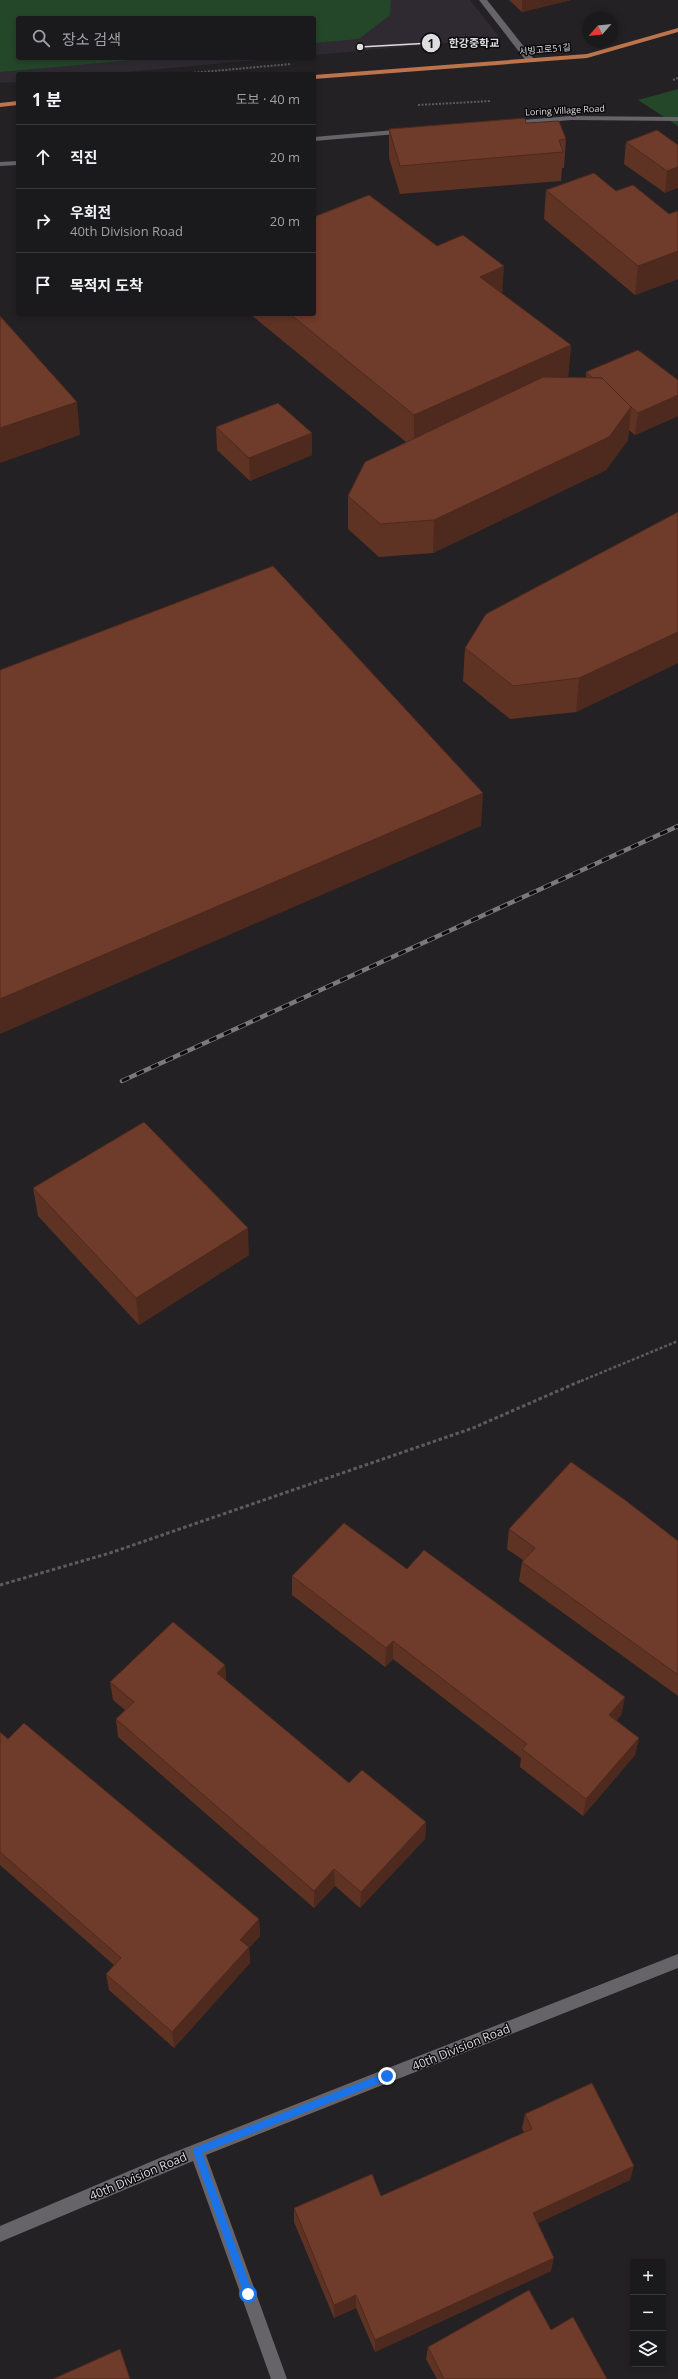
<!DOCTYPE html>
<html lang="ko">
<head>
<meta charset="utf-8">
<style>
  body { margin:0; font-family:"Open Sans","Noto Sans KR",sans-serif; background:#272628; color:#f1f3f6 }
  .controls { position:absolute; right:12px; bottom:12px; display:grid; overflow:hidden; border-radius:4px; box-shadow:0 2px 6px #0003 }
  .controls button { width:36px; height:36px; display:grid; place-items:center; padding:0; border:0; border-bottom:1px solid #38383a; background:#1a191b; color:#f1f3f6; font:20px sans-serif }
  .compass { position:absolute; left:582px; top:12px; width:36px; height:36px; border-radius:50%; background:#1a191b; box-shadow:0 2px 6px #0003; rotate:242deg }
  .stop { position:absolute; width:12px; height:12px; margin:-9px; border:3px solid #1a73e8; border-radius:50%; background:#fff }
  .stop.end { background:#1a73e8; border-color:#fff; box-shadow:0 1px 4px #0008 }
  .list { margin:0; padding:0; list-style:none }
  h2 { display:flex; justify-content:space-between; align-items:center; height:52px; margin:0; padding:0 16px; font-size:17px }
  h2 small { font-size:13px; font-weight:400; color:#9fa0a3 }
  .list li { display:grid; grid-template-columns:26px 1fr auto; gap:12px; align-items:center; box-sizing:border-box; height:64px; padding:0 16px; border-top:1px solid #38383a }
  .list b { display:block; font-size:15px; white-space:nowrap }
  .list p { margin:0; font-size:13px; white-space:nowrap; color:#9fa0a3 }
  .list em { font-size:13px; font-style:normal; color:#9fa0a3 }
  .icon { flex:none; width:22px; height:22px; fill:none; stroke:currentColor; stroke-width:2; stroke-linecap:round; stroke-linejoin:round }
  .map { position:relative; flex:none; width:678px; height:2379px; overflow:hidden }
  .search { position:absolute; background:#1a191b; box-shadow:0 2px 6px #0003; left:16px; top:16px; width:300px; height:44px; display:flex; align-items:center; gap:10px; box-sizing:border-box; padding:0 14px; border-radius:4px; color:#9fa0a3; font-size:15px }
  .panel { position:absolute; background:#1a191b; box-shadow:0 2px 6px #0003; left:16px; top:72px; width:300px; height:244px; border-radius:4px }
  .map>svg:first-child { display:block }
  .built { fill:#2f2a32 }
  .green { fill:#244629 }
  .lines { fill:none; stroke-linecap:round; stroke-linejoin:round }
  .path-far2 { stroke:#5d5b5e; stroke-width:2; stroke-dasharray:2 1.5; stroke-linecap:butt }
  .path-far1 { stroke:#5d5b5e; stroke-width:2.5; stroke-dasharray:3 2; stroke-linecap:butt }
  .path { stroke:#5d5b5e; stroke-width:3; stroke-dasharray:3.5 2.5; stroke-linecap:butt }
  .minor { fill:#666468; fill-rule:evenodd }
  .major { fill:#bc744c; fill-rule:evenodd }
  .rail-casing { stroke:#7b797c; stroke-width:4.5 }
  .rail { stroke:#0c0b0d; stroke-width:3; stroke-dasharray:8; stroke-linecap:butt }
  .wall { fill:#5f3324 }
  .shaded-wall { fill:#4e291d }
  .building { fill:#6f3b2a; stroke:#4e291d }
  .route { fill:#1a73e8 }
  .labels { text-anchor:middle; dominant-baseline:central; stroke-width:3; stroke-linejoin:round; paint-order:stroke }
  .far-street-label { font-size:9px; fill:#dedddf; stroke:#0c0b0d }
  .near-street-label { font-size:12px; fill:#dedddf; stroke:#0c0b0d }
  .leader { fill:none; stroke:#dedddf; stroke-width:1.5 }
  .callout-dot { fill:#dedddf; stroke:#0c0b0d; stroke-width:1.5 }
  .mark-label { font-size:12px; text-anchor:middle; font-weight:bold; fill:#111 }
  .callout-label { font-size:11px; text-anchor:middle; font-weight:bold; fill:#dedddf; stroke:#0c0b0d; stroke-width:3; stroke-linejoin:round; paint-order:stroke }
</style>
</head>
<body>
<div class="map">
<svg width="678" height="2379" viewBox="0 0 678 2379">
  <rect width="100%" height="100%" fill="#232124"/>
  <polygon class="built" points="0,0 470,0 500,38 314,55 314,18 18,18 18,58 282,58 104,74 18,74 18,82 0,83"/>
  <g class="green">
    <polygon points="0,0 391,0 390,15 359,39 314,43 314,18 18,18 18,58 155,58 0,72"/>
    <polygon points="678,89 678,126 638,100"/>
  </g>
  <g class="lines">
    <g class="path-far2">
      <polyline points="180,74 291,64"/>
      <polyline points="673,80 678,78"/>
      <polyline points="418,105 491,101"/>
    </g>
    <polyline class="path-far1" points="581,1381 678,1341"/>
    <polyline class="path" points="0,1585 110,1553 473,1428 583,1380"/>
    <g class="minor">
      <polygon points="479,0 487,0 533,58 533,62 527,62"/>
      <polygon points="571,116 678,117 678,121 571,120 510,125 506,123 510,121"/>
      <polygon points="406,129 409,129 409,133 314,141 314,137"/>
      <polygon points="18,161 18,165 0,166 0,162"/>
      <polygon points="678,1954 678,1968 206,2155 287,2379 271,2379 193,2161 0,2242 0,2226 162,2157"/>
    </g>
    <g class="major">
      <polygon points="678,28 678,32 587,58 314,79 314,75 587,54"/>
      <polygon points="18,101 18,105 0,107 0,103"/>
    </g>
    <defs>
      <polyline id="rail" points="122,1081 678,826"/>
    </defs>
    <use href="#rail" class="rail-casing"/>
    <use href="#rail" class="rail"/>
  </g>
  <g class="wall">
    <polygon points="509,0 571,0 522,12"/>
    <polygon points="526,123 566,139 564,168 562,168 561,181 400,194 389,158 389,129"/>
    <polygon points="626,142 678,145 665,193 624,164"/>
    <polygon points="546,190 616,191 669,214 678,212 678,279 635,295 544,219"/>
    <polygon points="437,246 502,294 571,345 568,377 586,378 586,372 678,380 678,416 635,435 629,430 628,440 606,470 433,553 379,557 348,529 348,496 406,442 250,314 314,314"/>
    <polygon points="216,427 312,455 250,481 217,450"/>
    <polygon points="678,512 678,663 576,712 510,719 463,681 465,648"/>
    <polygon points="33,1188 249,1255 139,1325 38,1216"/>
    <polygon points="509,1529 678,1541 678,1696 519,1581 522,1562 523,1560 507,1549"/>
    <polygon points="407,1569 625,1697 621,1715 616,1721 639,1738 635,1755 583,1816 520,1767 521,1758 393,1659 385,1667 292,1595 292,1576"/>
    <polygon points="225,1665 226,1681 349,1783 426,1822 425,1839 360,1908 335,1886 314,1908 118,1737 116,1719 125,1710 113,1700 110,1682"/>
    <polygon points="0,1732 8,1739 259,1919 260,1936 249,1948 250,1963 174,2048 109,1990 106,1974 114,1965 0,1865"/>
    <polygon points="525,2114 630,2180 538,2223 551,2271 375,2352 356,2308 334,2318 294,2222 294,2208 381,2196 524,2133 522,2128"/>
    <polygon points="551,2330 607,2379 437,2379 426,2359 428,2347"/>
  </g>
  <g class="shaded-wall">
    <polygon points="522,0 571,0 522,12"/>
    <polygon points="678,167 678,188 665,193 667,171"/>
    <polygon points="678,251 678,279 635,295 638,266"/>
    <polygon points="504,266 502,299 480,277"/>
    <polygon points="571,345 568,378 414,448 414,415"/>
    <polygon points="678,395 678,416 635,435 638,413"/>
    <polygon points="77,402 80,435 0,463 0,428"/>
    <polygon points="631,407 628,440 606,470 433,553 434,520"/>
    <polygon points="312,433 312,455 250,481 249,458"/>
    <polygon points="678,632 678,663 576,712 579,678"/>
    <polygon points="483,793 481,826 0,1034 0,999"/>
    <polygon points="248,1228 249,1255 139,1325 136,1298"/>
    <polygon points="393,1641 393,1659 385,1667 386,1648"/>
    <polygon points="225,1665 226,1683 217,1673"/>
    <polygon points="625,1697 621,1715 606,1733 609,1715"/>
    <polygon points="639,1738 635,1755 583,1816 586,1799"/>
    <polygon points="426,1822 425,1839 360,1908 361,1892"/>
    <polygon points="334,1869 335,1886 314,1908 314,1891"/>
    <polygon points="259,1919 260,1936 249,1948 250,1963 174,2048 172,2032 240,1940"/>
    <polygon points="634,2166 630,2180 530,2227 533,2213"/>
    <polygon points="554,2258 551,2271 375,2352 375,2340"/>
    <polygon points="356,2295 356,2308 334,2318 334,2305"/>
  </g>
  <g class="building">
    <polygon points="525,118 526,123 559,121 566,139 559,140 563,152 400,166 389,129"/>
    <polygon points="657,130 678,145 678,167 667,171 626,142"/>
    <polygon points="594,173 616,191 633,185 669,214 677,211 678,212 678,251 638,266 546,190"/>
    <polygon points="369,195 437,246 463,235 504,266 480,277 571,345 414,415 290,314 314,314 314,217"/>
    <polygon points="0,316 77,402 0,428"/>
    <polygon points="638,350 678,380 678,395 638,413 631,407 602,378 593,378 586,372"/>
    <polygon points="543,377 602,378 631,407 609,437 434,520 380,524 348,496 365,462"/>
    <polygon points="278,403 312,433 249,458 216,427"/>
    <polygon points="678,512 678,632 579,678 513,686 465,648 486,614"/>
    <polygon points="273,566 483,793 0,999 0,670"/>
    <polygon points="144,1122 248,1228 136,1298 33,1188"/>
    <polygon points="571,1462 625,1500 678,1541 678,1675 522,1562 535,1548 509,1529"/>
    <polygon points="344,1523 407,1569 424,1550 625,1697 609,1715 639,1738 586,1799 522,1749 527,1744 393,1641 386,1648 292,1576"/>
    <polygon points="173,1622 225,1665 217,1673 349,1783 362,1770 426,1822 361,1892 334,1869 314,1891 116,1719 134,1702 110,1682"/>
    <polygon points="24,1723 259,1919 240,1940 249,1947 172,2032 106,1974 121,1958 0,1852 0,1732 8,1739"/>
    <polygon points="592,2083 634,2166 533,2213 554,2258 375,2340 356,2295 334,2305 294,2208 372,2174 381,2196 532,2129 525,2114"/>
    <polygon points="529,2290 551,2330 573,2317 607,2379 444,2379 428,2347"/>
    <polygon points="120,2349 130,2379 53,2379"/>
  </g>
  <polygon class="route" points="387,2072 390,2073 390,2079 202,2153 253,2294 248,2298 245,2297 193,2151 194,2148"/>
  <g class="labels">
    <g class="far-street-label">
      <text transform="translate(545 49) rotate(-5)">서빙고로51길</text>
      <text transform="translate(565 110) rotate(-3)">Loring Village Road</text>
    </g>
    <g class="near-street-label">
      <text transform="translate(461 2047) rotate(-22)">40th Division Road</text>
      <text transform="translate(138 2176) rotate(-23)">40th Division Road</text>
    </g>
  </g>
  <path class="leader" d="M360 47L431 43"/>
  <g class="callout-dot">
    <circle cx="360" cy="47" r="4"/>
    <circle cx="431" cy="43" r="10"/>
  </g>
  <g class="mark-label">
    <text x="431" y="48">1</text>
  </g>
  <g class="callout-label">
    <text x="474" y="47">한강중학교</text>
  </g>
</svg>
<div class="controls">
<button>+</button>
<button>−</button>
<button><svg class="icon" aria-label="layers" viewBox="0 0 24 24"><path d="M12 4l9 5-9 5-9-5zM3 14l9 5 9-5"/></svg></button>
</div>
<svg class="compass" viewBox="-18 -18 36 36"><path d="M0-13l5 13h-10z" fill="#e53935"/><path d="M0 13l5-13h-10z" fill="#9fa0a3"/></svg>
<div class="stop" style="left:248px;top:2294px"></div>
<div class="stop end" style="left:387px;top:2076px"></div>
<div class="search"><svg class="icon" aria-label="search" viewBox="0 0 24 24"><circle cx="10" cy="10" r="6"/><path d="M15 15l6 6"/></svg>장소 검색</div>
<section class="panel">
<h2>1 분<small>도보 · 40 m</small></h2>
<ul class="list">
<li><svg class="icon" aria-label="ahead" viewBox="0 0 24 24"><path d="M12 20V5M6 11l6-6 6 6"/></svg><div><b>직진</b></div><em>20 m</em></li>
<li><svg class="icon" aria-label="right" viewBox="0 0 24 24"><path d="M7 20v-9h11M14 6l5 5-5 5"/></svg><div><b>우회전</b><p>40th Division Road</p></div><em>20 m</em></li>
<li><svg class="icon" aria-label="arrive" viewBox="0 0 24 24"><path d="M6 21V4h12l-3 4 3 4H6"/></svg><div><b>목적지 도착</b></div></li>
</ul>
</section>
</div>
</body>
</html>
